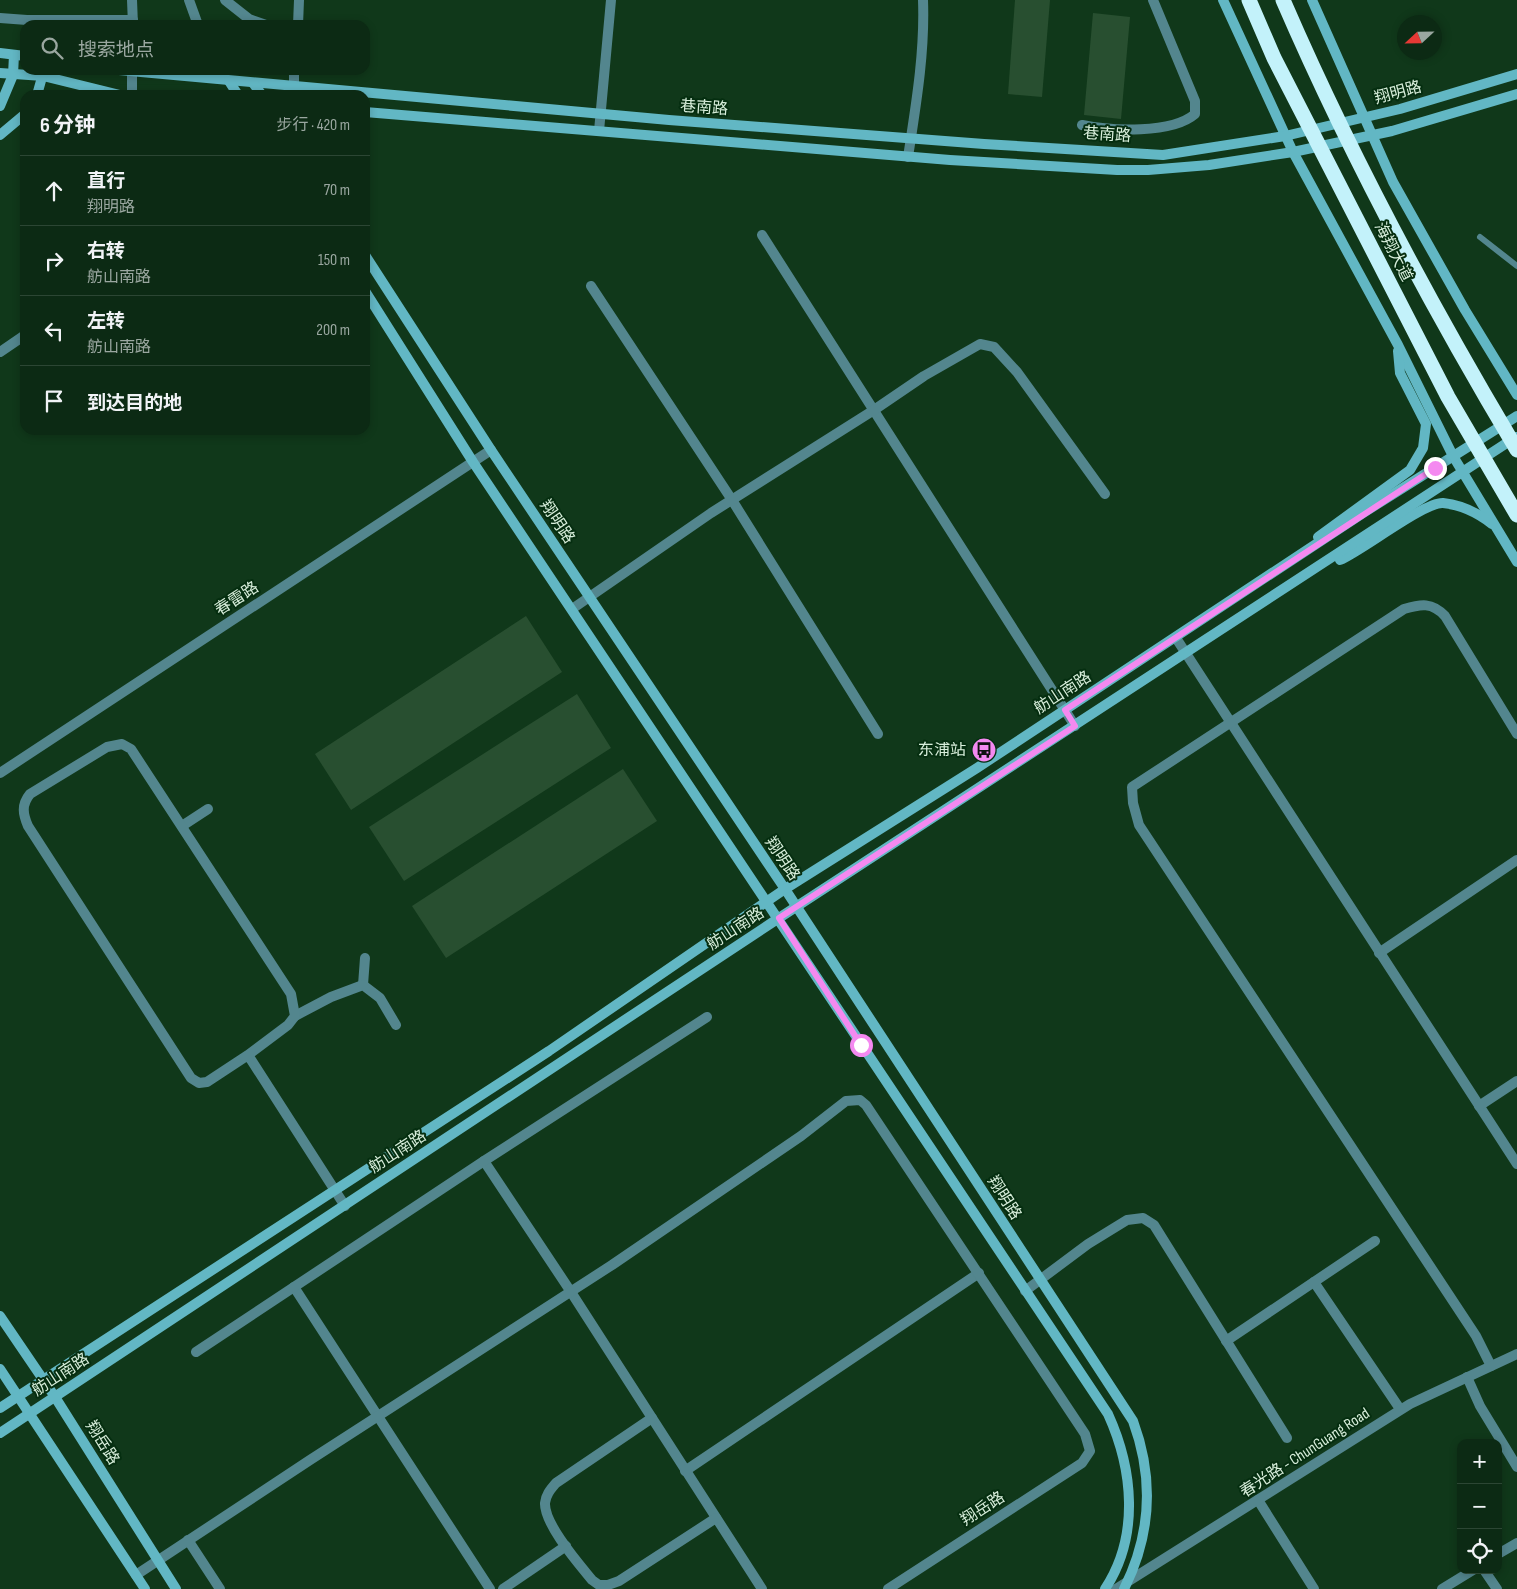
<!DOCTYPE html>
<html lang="zh">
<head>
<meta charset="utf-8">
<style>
  body { margin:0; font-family:"Sofia Sans Condensed","Noto Sans SC",sans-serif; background:#15321d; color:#f1f3f6 }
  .controls { position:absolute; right:15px; bottom:15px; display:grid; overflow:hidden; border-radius:10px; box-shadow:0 2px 8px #0003 }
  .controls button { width:45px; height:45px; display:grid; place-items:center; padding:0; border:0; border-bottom:1px solid #2c4634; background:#0c2a14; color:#f1f3f6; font:25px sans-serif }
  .compass { position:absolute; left:1397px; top:15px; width:45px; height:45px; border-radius:50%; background:#0c2a14; box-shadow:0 2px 8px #0003; rotate:248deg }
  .stop { position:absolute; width:15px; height:15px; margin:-11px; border:4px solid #f489f0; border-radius:50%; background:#fff }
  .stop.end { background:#f489f0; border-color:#fff; box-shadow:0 1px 5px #0008 }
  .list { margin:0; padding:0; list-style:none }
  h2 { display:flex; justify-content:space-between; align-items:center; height:65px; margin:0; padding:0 20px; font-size:21px }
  h2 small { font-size:16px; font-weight:400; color:#9aa7a0 }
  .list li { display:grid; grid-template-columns:32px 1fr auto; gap:15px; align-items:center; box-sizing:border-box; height:70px; padding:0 20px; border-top:1px solid #2c4634 }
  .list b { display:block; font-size:19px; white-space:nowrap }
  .list p { margin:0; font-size:16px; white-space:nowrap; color:#9aa7a0 }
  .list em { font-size:16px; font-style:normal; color:#9aa7a0 }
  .icon { flex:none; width:28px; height:28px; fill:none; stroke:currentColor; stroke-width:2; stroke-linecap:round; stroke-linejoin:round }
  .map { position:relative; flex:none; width:1517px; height:1589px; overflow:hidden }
  .search { position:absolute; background:#0c2a14; box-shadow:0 2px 8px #0003; left:20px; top:20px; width:350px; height:55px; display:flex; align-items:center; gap:12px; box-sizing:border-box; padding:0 18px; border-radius:15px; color:#9aa7a0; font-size:19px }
  .panel { position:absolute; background:#0c2a14; box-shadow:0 2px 8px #0003; left:20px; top:90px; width:350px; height:345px; border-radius:15px }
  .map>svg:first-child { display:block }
  .building { fill:#284f30 }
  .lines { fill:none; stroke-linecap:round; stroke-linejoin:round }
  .lane { stroke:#53868e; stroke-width:6 }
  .street { stroke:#53868e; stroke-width:10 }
  .secondary { stroke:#62b7c4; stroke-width:10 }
  .highway { stroke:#c3f2fa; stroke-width:15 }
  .route { stroke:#f489f0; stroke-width:6 }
  .labels { text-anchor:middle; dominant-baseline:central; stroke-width:4; stroke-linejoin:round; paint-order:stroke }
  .street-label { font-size:16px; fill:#d8eedb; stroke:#052e10 }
  .poi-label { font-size:16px; fill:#d8eedb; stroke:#052e10; text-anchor:end }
</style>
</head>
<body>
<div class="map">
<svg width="1517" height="1589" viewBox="0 0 1517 1589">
  <rect width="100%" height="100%" fill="#10381a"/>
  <g class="building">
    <polygon points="1015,0 1050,0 1042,97 1008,94"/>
    <polygon points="1093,13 1130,17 1121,119 1084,115"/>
    <polygon points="526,616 562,672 351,810 315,754"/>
    <polygon points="577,694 611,748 404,881 369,827"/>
    <polygon points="623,769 657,821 446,958 412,906"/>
  </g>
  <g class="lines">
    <polyline class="lane" points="1480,237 1517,266"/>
    <g class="street">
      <polyline points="132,0 133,25"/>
      <polyline points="189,0 198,25"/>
      <polyline points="225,0 249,19 266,25"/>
      <polyline points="0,18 27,20 133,20"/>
      <polyline points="298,25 299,0"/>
      <polyline points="132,95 132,70"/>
      <polyline points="294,95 294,70"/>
      <path d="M 1082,125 C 1111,131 1172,134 1195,114 L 1195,101 L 1153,0"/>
      <polyline points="599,131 611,0"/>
      <path d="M 908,157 C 916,105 925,52 923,0"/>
      <polyline points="762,235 1075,726"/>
      <polyline points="591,286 732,500 878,734"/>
      <polyline points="0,352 25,335"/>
      <polyline points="572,609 711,513 874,410 924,376 980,344 994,347 1017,372 1105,494"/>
      <polyline points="1176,638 1517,1164"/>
      <polyline points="0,773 491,450"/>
      <polyline points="182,826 208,809"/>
      <polyline points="1379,953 1517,860"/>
      <polyline points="363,985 365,958"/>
      <polyline points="295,1016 331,997 363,985 380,998 396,1025"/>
      <path d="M 248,1055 L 207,1082 L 199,1083 L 191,1078 L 28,826 C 23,814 21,805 30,794 L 107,747 L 122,744 L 131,749 L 291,994 L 295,1016 L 288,1025 L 248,1055 L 345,1206"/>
      <polyline points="1479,1106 1517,1081"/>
      <polyline points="484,1161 571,1292 762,1589"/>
      <polyline points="1314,1282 1400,1409"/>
      <polyline points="294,1287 490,1589"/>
      <polyline points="1025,1291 1088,1244 1127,1220 1143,1218 1154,1225 1287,1438"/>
      <polyline points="1226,1341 1375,1241"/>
      <polyline points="196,1352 484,1161 707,1017"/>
      <path d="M 1491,1366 L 1476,1336 L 1139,825 L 1133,803 L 1132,787 L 1404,609 C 1421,604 1432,602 1445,616 L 1517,734"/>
      <polyline points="1467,1377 1480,1406 1517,1467"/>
      <path d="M 652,1418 L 556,1483 C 551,1489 546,1494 545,1503 C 544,1524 579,1564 592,1580 L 599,1585 L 608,1585 L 619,1581 L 716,1518"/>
      <polyline points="685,1471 979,1273"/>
      <polyline points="1258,1500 1314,1589"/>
      <polyline points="188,1540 220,1589"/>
      <polyline points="1498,1554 1517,1543"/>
      <polyline points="1484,1570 1497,1589"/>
      <polyline points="136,1575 310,1460 612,1265 801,1136 846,1101 860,1100 866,1105 1085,1434 1090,1451 1082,1463 888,1589"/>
      <polyline points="503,1589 566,1546"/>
      <polyline points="1116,1589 1410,1404 1517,1354"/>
      <polyline points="1442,1589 1473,1570"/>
    </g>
    <g class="secondary">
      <polyline points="1223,0 1293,152 1398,345 1453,456 1517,562"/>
      <polyline points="1312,0 1393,182 1465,310 1517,395"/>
      <polyline points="0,53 25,56"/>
      <polyline points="119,70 669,120 984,144 1163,155 1285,136 1400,109 1517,74"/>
      <polyline points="0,73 43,76 120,95"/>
      <polyline points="229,81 238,95"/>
      <polyline points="253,83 262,95"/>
      <polyline points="37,95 44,70"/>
      <polyline points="0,106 13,75 14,55"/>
      <polyline points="365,112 950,160 1117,170 1148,170 1209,165 1293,152 1392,131 1517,94"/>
      <polyline points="0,135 25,114"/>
      <path d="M 365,255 L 491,450 L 785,889 L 1133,1421 C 1154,1478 1151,1535 1124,1589"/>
      <path d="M 365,291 L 473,462 L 1108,1414 C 1133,1469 1140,1536 1105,1589"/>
      <polyline points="1318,537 1410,470 1423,448 1426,424 1400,373 1398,351"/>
      <path d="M 1340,560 C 1363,550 1424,502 1443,503 C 1462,505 1478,513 1492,524"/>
      <polyline points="0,1316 55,1397 176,1589"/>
      <polyline points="0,1369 145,1589"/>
      <polyline points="0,1408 549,1051 785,889 977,768 1363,513 1517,416"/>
      <polyline points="0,1433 779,918 1516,437"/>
    </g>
    <g class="highway">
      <polyline points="1249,0 1274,58 1448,397 1517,515"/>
      <path d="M 1283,0 C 1350,155 1430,304 1517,450"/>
    </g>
  </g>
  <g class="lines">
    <polyline class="route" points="861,1045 779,918 1075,726 1065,710 1435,468"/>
  </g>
  <defs>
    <symbol id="bus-disc" viewBox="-11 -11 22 22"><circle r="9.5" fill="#f489f0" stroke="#052e10"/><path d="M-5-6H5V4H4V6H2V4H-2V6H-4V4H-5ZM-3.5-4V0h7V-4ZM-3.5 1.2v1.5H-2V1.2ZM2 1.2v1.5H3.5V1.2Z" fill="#111"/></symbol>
  </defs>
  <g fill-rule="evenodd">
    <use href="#bus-disc" x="970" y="736" width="28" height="28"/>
  </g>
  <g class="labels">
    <g class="street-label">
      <text transform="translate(1398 93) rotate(-15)">翔明路</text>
      <text transform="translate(704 108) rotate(4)">巷南路</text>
      <text transform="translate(1107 135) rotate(4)">巷南路</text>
      <text transform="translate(1393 252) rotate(63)">海翔大道</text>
      <text transform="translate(557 522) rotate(56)">翔明路</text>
      <text transform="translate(237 599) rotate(-33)">春雷路</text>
      <text transform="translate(1063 693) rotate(-33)">舫山南路</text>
      <text transform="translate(782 859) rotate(56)">翔明路</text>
      <text transform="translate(736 929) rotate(-33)">舫山南路</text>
      <text transform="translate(398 1152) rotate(-33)">舫山南路</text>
      <text transform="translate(1004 1198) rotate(57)">翔明路</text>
      <text transform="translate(61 1375) rotate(-33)">舫山南路</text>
      <text transform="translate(102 1443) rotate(58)">翔岳路</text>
      <text transform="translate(1305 1453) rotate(-33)">春光路 - ChunGuang Road</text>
      <text transform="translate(983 1509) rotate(-33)">翔岳路</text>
    </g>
    <g class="poi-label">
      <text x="966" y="750">东浦站</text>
    </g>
  </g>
</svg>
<div class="controls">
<button>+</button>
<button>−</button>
<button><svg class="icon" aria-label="locate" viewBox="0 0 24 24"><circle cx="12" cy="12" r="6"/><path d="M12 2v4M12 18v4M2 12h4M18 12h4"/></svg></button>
</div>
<svg class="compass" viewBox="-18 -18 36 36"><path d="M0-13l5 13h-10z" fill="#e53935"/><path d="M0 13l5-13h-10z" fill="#9aa7a0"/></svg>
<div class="stop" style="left:861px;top:1045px"></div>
<div class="stop end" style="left:1435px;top:468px"></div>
<div class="search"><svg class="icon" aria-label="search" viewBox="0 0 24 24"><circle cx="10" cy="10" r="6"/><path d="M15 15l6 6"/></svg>搜索地点</div>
<section class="panel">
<h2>6 分钟<small>步行 · 420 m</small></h2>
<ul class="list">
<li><svg class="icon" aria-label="ahead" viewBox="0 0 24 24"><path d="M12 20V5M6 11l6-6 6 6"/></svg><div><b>直行</b><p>翔明路</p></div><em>70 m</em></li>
<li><svg class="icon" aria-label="right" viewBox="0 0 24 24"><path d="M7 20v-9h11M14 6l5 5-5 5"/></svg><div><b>右转</b><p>舫山南路</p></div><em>150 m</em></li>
<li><svg class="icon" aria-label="left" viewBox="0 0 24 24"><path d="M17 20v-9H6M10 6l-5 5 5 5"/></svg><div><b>左转</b><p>舫山南路</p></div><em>200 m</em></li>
<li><svg class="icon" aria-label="arrive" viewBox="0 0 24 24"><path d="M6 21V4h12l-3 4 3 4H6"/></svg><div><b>到达目的地</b></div></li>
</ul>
</section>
</div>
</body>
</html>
